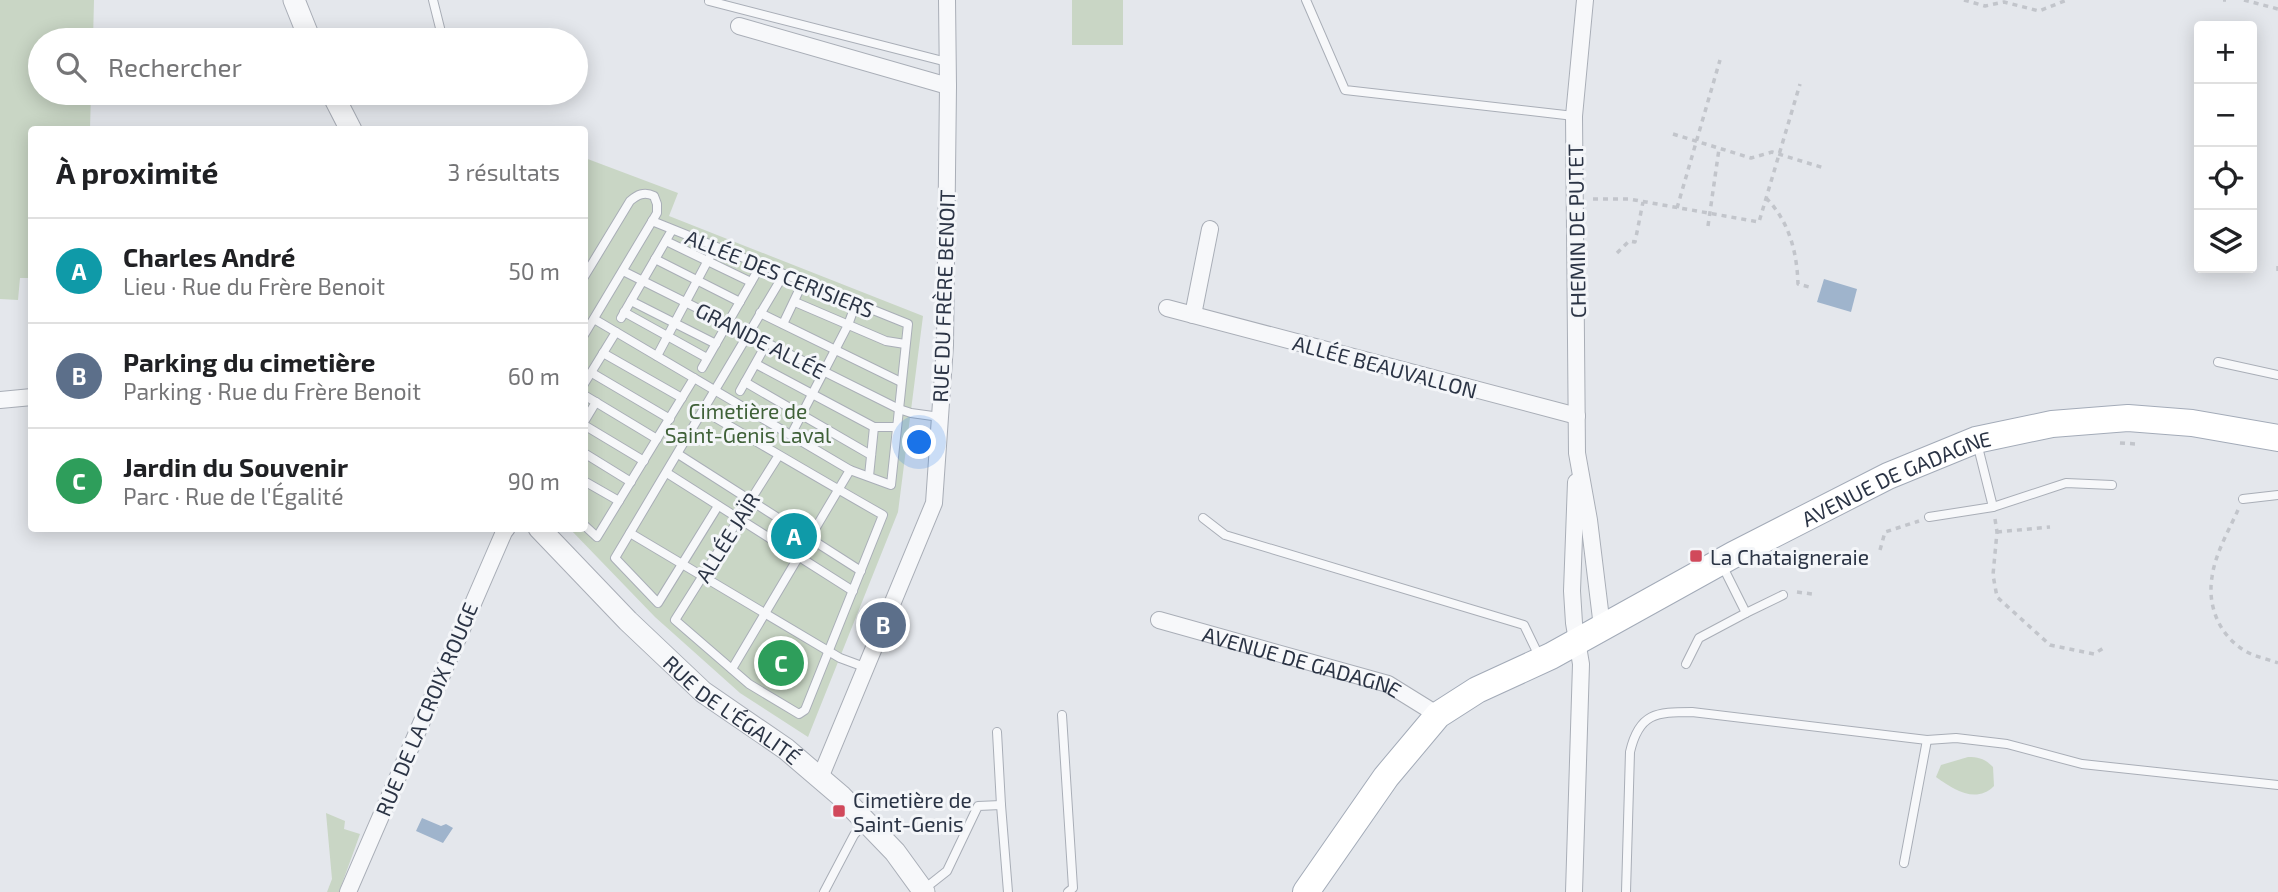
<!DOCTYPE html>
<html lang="fr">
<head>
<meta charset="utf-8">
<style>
  body { margin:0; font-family:"Exo 2",sans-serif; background:#f6f6f6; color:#202124 }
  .controls { position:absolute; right:21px; top:21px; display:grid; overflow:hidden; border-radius:7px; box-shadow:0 4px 18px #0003 }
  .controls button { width:63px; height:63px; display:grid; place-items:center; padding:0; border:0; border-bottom:2px solid #e0e0e0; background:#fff; color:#202124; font:35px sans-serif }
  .you { position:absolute; left:920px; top:443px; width:24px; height:24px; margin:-18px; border:5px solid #fff; border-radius:50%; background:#1a73e8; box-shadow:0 0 0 10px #1a73e833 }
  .badge { display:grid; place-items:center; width:46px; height:46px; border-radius:50%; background:#d1495b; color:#fff; font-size:23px; font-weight:700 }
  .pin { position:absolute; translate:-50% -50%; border:4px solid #fff; box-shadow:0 2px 7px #0006 }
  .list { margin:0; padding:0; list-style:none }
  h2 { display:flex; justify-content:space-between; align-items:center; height:91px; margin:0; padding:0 28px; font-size:30px }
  h2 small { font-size:23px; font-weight:400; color:#757577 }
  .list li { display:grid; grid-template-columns:46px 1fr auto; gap:21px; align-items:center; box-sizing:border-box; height:105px; padding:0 28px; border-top:2px solid #e0e0e0 }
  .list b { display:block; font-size:26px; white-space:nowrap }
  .list p { margin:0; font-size:23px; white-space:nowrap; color:#757577 }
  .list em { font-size:23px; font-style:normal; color:#757577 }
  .icon { flex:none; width:38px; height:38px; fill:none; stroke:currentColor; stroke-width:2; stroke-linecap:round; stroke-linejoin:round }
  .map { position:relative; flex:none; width:2278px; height:892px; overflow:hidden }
  .search { position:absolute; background:#fff; box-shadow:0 4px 18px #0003; left:28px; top:28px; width:560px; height:77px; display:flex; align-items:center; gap:18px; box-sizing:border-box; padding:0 24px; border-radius:38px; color:#757577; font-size:26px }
  .panel { position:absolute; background:#fff; box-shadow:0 4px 18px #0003; left:28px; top:126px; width:560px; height:406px; border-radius:7px }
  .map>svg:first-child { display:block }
  .green { fill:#c9d6c5 }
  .water { fill:#9fb4cc }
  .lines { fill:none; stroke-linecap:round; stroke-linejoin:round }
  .service-casing { stroke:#a9aeb7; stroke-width:10 }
  .minor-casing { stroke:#a9aeb7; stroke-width:18 }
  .tertiary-casing { stroke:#a9aeb7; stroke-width:23 }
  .primary-casing { stroke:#a3abb8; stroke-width:28 }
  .path { stroke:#c2c5cb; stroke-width:3.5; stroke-dasharray:5 5; stroke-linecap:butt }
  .service { stroke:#f7f8fa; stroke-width:8 }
  .minor { stroke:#f7f8fa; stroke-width:16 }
  .tertiary { stroke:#f7f8fa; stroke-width:21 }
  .primary { stroke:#fff; stroke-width:26 }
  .poi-dot { fill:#d1495b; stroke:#f4f6f9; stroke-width:2.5 }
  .labels { text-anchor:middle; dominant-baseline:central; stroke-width:6; stroke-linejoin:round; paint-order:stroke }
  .street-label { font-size:21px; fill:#2b3445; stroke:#f4f6f9 }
  .park-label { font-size:21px; fill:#3f6138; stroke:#f4f6f9 }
  .poi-label { font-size:21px; fill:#2b3445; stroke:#f4f6f9; text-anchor:start }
</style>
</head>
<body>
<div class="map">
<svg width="2278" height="892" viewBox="0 0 2278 892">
  <rect width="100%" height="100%" fill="#e4e7ec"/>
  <g class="green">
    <polygon points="0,0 94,0 93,40 40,40 40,93 91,93 90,129 32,130 31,278 20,278 18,300 0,299"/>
    <rect x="1072" y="0" width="51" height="45"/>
    <polygon points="585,158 678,193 669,216 923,316 898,512 808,737 740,693 655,617 570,529 584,528"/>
    <path d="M 1968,757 C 1979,757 1985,759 1993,767 L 1994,786 C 1976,804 1954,790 1936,777 L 1941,765 Z"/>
    <polygon points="326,813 345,821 344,829 360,834 339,892 327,892 332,879"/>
  </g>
  <g class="water">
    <polygon points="1824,279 1857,289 1851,312 1817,302"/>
    <polygon points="422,818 441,826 446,824 453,828 443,843 416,831"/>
  </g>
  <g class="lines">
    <defs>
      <g id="service">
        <polyline points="433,0 443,40"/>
        <polyline points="1306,0 1345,90 1574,116"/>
        <polyline points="709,1 947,62"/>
        <polyline points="340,102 370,93"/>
        <polyline points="666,241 751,282"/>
        <polyline points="655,259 740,302"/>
        <polyline points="623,271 899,409 911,413 940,417"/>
        <path d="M 584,277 L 630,201 C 637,195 644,191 654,196 L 657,204 L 657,213 L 584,335"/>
        <polyline points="631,301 716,344"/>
        <polyline points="795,302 886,341 905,344"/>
        <polyline points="624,312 707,358"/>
        <polyline points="760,313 901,382"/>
        <polyline points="621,318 672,230"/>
        <polyline points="594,319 850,470 891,485 908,324 652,221"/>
        <polyline points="783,324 803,282"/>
        <polyline points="603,353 682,398"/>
        <polyline points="657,356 715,247"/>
        <polyline points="2218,362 2278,375"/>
        <polyline points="756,364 874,427"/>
        <polyline points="702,368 761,265"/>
        <polyline points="592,373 670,419"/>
        <polyline points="745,382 871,455"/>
        <polyline points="584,384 616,332"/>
        <polyline points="740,391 767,343"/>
        <polyline points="584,395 657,439"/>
        <path d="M 704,411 C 764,446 823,481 883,515 L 805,710 L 799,714 L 749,684 L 675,620 L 779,455"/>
        <polyline points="584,422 596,402"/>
        <polyline points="584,425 644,461"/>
        <polyline points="791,435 848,325 856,303"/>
        <polyline points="584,453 631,482"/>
        <polyline points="678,454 861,571"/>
        <polyline points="667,473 853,591"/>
        <polyline points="869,476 874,427 897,427"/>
        <polyline points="584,481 619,501"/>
        <polyline points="2243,499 2278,495"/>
        <polyline points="718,506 658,603 615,558 784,274"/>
        <polyline points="1993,507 2066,483 2112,485"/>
        <polyline points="1929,517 1993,507 1977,443"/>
        <polyline points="1203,518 1225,535 1524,625 1539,656"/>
        <polyline points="584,525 597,537 694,378"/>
        <polyline points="630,533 840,658 867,668"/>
        <polyline points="1746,613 1783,595"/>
        <polyline points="1686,664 1699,638 1746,613 1722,565"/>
        <polyline points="732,669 850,470"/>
        <polyline points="1062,715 1073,888 1068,892"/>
        <polyline points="997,732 1001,805"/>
        <polyline points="1904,863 1927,740"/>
        <polyline points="923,890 947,871 978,806 1001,805 1008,892"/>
        <polyline points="824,892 854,835 865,822"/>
        <path d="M 1626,892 L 1630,752 C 1639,713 1656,712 1692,712 L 1927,740 L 1956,738 L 2007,744 L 2082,764 L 2278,785"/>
      </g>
      <g id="minor">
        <polyline points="1585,0 1574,116 1577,453 1589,520 1602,627"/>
        <polyline points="739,26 948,86"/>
        <polyline points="1167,308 1577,416"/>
        <polyline points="1193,315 1210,229"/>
        <polyline points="0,400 32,397"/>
        <path id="s1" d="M 1159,620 L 1388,684 L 1438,715"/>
        <polyline points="820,778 934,503 945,345 948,86 947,0"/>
        <polyline points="348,892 504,532 507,528"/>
        <polyline points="1574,892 1581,664 1574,623 1572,591 1576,482"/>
      </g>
      <g id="tertiary">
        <polyline points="294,0 310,40"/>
        <polyline points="332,93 351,130"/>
        <path id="s2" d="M 539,528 L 628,621 L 703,692 L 786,749 L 841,796 L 895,852 L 924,892"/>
      </g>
      <g id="primary">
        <path id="s3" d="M 1306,892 L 1386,777 L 1438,715 L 1477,690 L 1551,656 L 1733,555 L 1888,476 L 1976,440 L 2052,424 L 2128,418 L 2192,423 L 2278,438"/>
      </g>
    </defs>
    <use href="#service" class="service-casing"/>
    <use href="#minor" class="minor-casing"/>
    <use href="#tertiary" class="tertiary-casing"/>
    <use href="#primary" class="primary-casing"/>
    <g class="path">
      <polyline points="1964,0 1985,6 2004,2 2039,11 2067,0"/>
      <polyline points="2223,0 2226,0"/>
      <polyline points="2244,0 2278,9"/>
      <polyline points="1673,134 1751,158 1772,152 1824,168"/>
      <path d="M 1766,198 C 1789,221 1797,252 1798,284 L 1813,288"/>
      <polyline points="1593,199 1629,199 1759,222 1800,84"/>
      <polyline points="1677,208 1720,60"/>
      <polyline points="1708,226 1719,149"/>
      <polyline points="1617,253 1629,241 1635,242 1643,202"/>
      <polyline points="2278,266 2278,276"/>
      <polyline points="2120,443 2137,444"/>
      <path d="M 2238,510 C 2229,530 2215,554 2212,577 C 2207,607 2220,637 2247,652 C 2256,657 2268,659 2278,663"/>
      <polyline points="1995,519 1997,532 1993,575 1997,597 2050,645 2094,654 2105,647"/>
      <polyline points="1997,532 2050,527"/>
      <polyline points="1880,550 1885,532 1919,521"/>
      <polyline points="1797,592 1812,594"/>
    </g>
    <use href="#service" class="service"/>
    <use href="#minor" class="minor"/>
    <use href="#tertiary" class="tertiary"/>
    <use href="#primary" class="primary"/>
  </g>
  <g class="poi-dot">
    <rect x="1689" y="549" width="14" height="14" rx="3.5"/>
    <rect x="832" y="804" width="14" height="14" rx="3.5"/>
  </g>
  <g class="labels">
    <g class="street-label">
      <text transform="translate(1576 231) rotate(-91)">CHEMIN DE PUTET</text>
      <text transform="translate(780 273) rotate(22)">ALLÉE DES CERISIERS</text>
      <text transform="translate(943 296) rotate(-88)">RUE DU FRÈRE BENOIT</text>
      <text transform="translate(761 340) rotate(27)">GRANDE ALLÉE</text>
      <text transform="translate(1385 366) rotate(15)">ALLÉE BEAUVALLON</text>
      <text stroke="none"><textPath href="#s3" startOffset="738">AVENUE DE GADAGNE</textPath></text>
      <text transform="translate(727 537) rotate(-58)">ALLÉE JAÏR</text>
      <text stroke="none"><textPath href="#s1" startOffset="149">AVENUE DE GADAGNE</textPath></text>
      <text transform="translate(426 709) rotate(-67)">RUE DE LA CROIX ROUGE</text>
      <text stroke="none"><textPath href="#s2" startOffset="266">RUE DE L'ÉGALITÉ</textPath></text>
    </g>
    <g class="park-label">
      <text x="748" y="410">Cimetière de<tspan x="748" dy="24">Saint-Genis Laval</tspan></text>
    </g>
    <g class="poi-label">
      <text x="1710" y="556">La Chataigneraie</text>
      <text x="853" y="799">Cimetière de<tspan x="853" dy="24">Saint-Genis</tspan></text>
    </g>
  </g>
</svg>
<div class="controls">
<button>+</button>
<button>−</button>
<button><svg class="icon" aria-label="locate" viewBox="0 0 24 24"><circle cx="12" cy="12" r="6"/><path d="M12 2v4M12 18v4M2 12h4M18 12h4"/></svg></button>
<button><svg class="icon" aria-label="layers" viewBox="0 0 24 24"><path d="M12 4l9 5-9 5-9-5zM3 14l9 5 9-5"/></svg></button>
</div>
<div class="you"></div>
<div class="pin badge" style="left:794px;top:536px;background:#0f9aa8">A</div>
<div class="pin badge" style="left:883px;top:625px;background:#5c6f8a">B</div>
<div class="pin badge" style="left:781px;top:663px;background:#2e9e5b">C</div>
<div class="search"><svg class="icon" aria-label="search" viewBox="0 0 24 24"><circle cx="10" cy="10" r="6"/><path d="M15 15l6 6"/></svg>Rechercher</div>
<section class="panel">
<h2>À proximité<small>3 résultats</small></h2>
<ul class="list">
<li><span class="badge" style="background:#0f9aa8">A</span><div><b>Charles André</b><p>Lieu · Rue du Frère Benoit</p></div><em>50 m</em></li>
<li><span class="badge" style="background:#5c6f8a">B</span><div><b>Parking du cimetière</b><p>Parking · Rue du Frère Benoit</p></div><em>60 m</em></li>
<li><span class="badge" style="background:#2e9e5b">C</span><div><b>Jardin du Souvenir</b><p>Parc · Rue de l'Égalité</p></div><em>90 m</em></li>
</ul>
</section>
</div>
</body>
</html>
